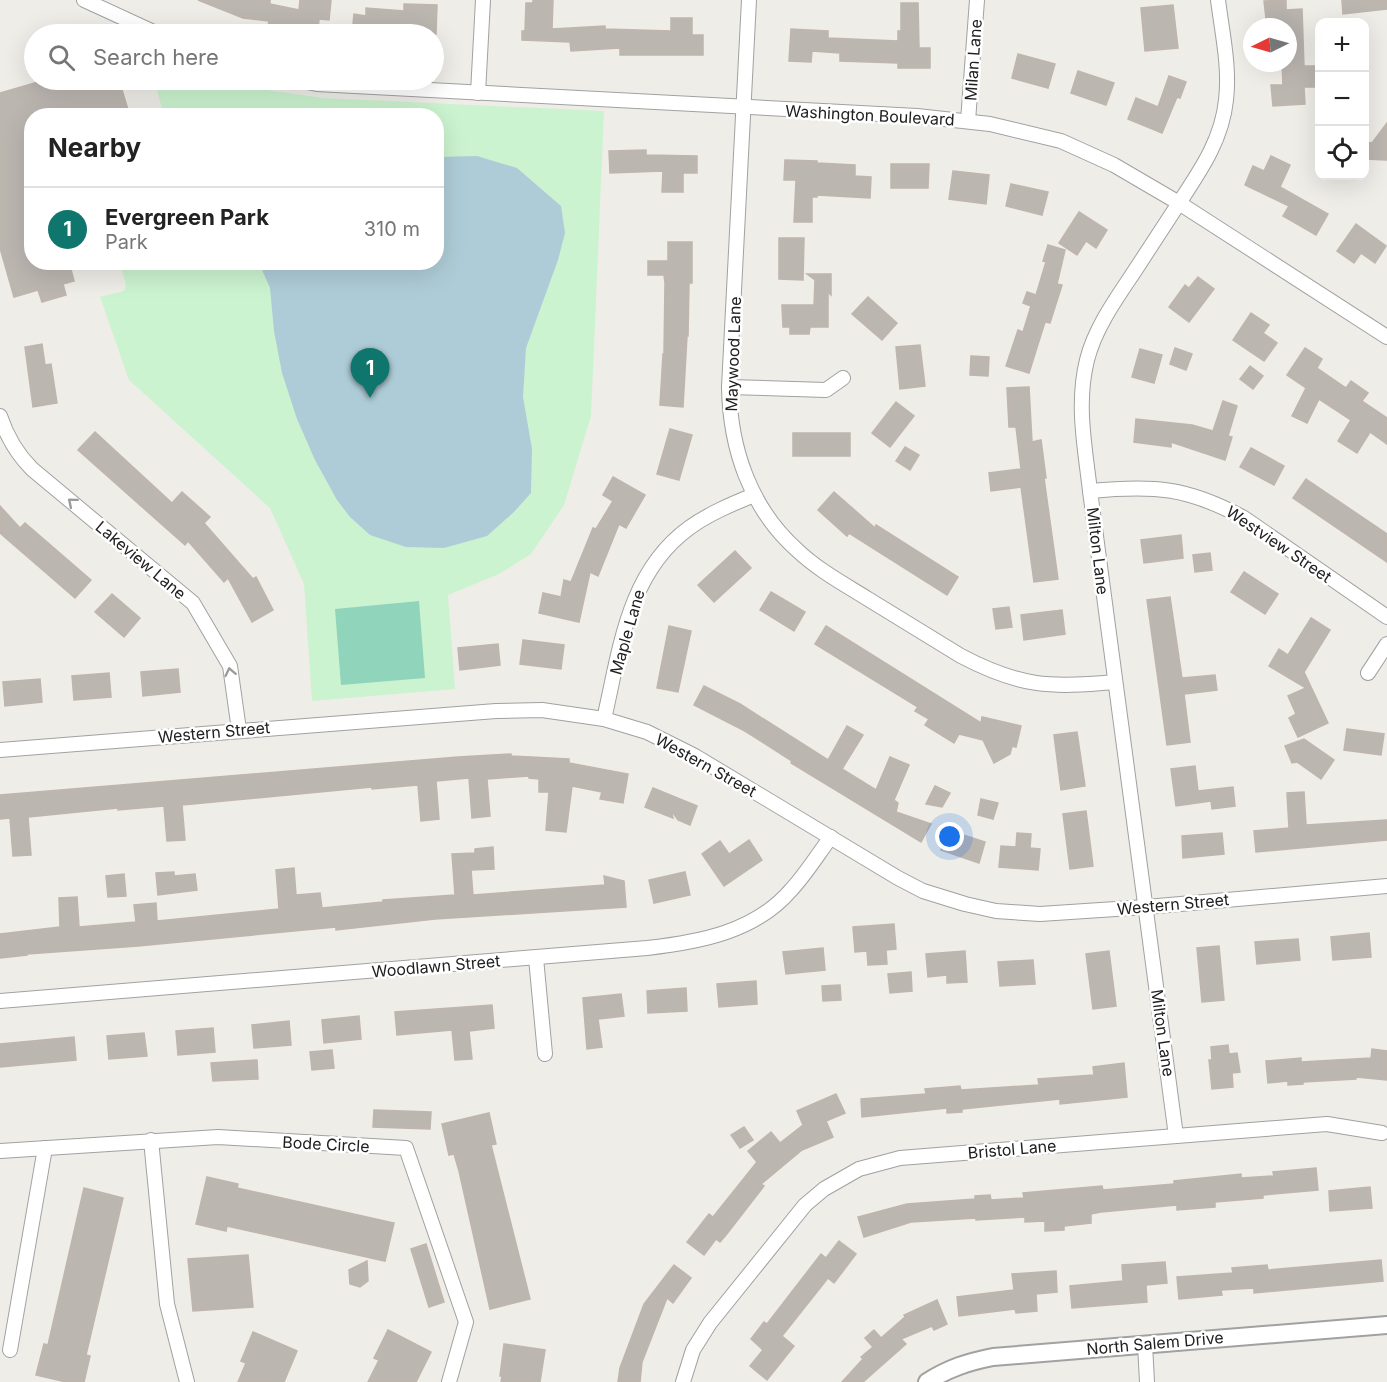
<!DOCTYPE html>
<html lang="en">
<head>
<meta charset="utf-8">
<style>
  body { margin:0; font-family:Inter,sans-serif; background:#f2f2f2; color:#222 }
  .controls { position:absolute; right:18px; top:18px; display:grid; overflow:hidden; border-radius:12px; box-shadow:0 6px 24px #0002 }
  .controls button { width:54px; height:54px; display:grid; place-items:center; padding:0; border:0; border-bottom:2px solid #e0e0e0; background:#fff; color:#222; font:30px sans-serif }
  .compass { position:absolute; left:1243px; top:18px; width:54px; height:54px; border-radius:50%; background:#fff; box-shadow:0 6px 24px #0002; rotate:265deg }
  .you { position:absolute; left:950px; top:837px; width:21px; height:21px; margin:-15px; border:4px solid #fff; border-radius:50%; background:#1a73e8; box-shadow:0 0 0 9px #1a73e833 }
  .badge { display:grid; place-items:center; width:39px; height:39px; border-radius:50%; background:#0f766e; color:#fff; font-size:20px; font-weight:700 }
  .pin { position:absolute; translate:-50% -50px; filter:drop-shadow(0 2px 3px #0008) }
  .pin::after { content:''; position:absolute; top:32px; width:21px; height:18px; background:inherit; clip-path:polygon(0 0,100% 0,50% 100%) }
  .list { margin:0; padding:0; list-style:none }
  h2 { display:flex; justify-content:space-between; align-items:center; height:78px; margin:0; padding:0 24px; font-size:26px }
  h2 small { font-size:20px; font-weight:400; color:#767676 }
  .list li { display:grid; grid-template-columns:39px 1fr auto; gap:18px; align-items:center; box-sizing:border-box; height:84px; padding:0 24px; border-top:2px solid #e0e0e0 }
  .list b { display:block; font-size:22px; white-space:nowrap }
  .list p { margin:0; font-size:20px; white-space:nowrap; color:#767676 }
  .list em { font-size:20px; font-style:normal; color:#767676 }
  .icon { flex:none; width:33px; height:33px; fill:none; stroke:currentColor; stroke-width:2; stroke-linecap:round; stroke-linejoin:round }
  .map { position:relative; flex:none; width:1387px; height:1382px; overflow:hidden }
  .search { position:absolute; background:#fff; box-shadow:0 6px 24px #0002; left:24px; top:24px; width:420px; height:66px; display:flex; align-items:center; gap:15px; box-sizing:border-box; padding:0 21px; border-radius:33px; color:#767676; font-size:22px }
  .panel { position:absolute; background:#fff; box-shadow:0 6px 24px #0002; left:24px; top:108px; width:420px; height:162px; border-radius:24px }
  .map>svg:first-child { display:block }
  .park { fill:#cbf3cf }
  .pitch { fill:#90d4bc }
  .water { fill:#aeccd7 }
  .building { fill:#bcb6b1; stroke:#bfb5ac; stroke-width:1.5 }
  .lines { fill:none; stroke-linecap:round; stroke-linejoin:round }
  .minor-casing { stroke:#a1a1a1; stroke-width:16 }
  .tertiary-casing { stroke:#a1a1a1; stroke-width:20 }
  .minor { stroke:#fff; stroke-width:14 }
  .tertiary { stroke:#fff; stroke-width:16 }
  .oneway { stroke:#9b9b9b }
  .labels { text-anchor:middle; dominant-baseline:central; stroke-width:5; stroke-linejoin:round; paint-order:stroke }
  .street-label { font-size:16px; fill:#202020; stroke:#fff }
</style>
</head>
<body>
<div class="map">
<svg width="1387" height="1382" viewBox="0 0 1387 1382">
  <rect width="100%" height="100%" fill="#efede8"/>
  <polygon class="park" points="154,80 208,80 231,85 323,98 604,111 591,416 564,505 531,554 499,574 448,595 455,689 312,701 304,584 270,508 129,380 100,297 124,291 126,285 120,263 436,262 436,116 164,115"/>
  <polygon class="pitch" points="419,601 425,678 341,685 335,609"/>
  <polygon class="water" points="477,156 517,168 561,206 565,233 558,260 526,348 523,397 532,449 531,493 514,512 487,536 444,548 406,547 370,535 350,517 337,500 315,460 297,419 282,373 274,331 270,288 259,263 436,262 437,157"/>
  <g class="building">
    <polygon points="198,0 270,0 270,4 299,10 300,0 331,0 329,20 319,19 318,31 286,27 285,29 268,26 269,21 243,18"/>
    <polygon points="533,0 553,0 552,29 605,26 605,29 671,31 671,18 692,18 692,35 703,35 703,55 620,55 620,48 571,51 570,42 522,40 522,31 525,31 526,3 533,3"/>
    <polygon points="1286,0 1286,10 1302,9 1304,66 1316,66 1318,87 1304,87 1305,104 1273,106 1271,85 1283,85 1282,63 1288,63 1288,27 1267,27 1264,1"/>
    <polygon points="1342,0 1387,0 1387,9 1343,14"/>
    <polygon points="901,3 918,3 919,48 930,48 930,68 898,68 898,63 840,61 840,53 812,51 811,62 789,61 791,29 828,31 828,38 898,41 898,31 901,31"/>
    <polygon points="404,4 437,5 436,34 352,34 354,14 366,16 366,8 404,11"/>
    <polygon points="1173,5 1178,48 1145,51 1141,8"/>
    <polygon points="1018,54 1055,64 1048,88 1012,78"/>
    <polygon points="1078,71 1114,83 1106,105 1071,93"/>
    <polygon points="1169,76 1186,82 1180,98 1177,97 1162,133 1128,119 1136,98 1158,107"/>
    <polygon points="45,80 119,80 129,113 121,116 32,116 32,262 69,262 74,281 63,284 66,295 42,302 38,290 14,297 0,248 0,93"/>
    <polygon points="1387,123 1387,160 1365,159 1365,142 1372,143"/>
    <polygon points="646,150 646,155 697,156 697,173 683,173 683,192 662,192 663,171 610,173 609,151"/>
    <polygon points="1271,156 1290,165 1280,187 1328,214 1316,235 1283,216 1289,206 1245,185 1253,166 1264,171"/>
    <polygon points="785,160 817,161 817,163 855,165 855,176 871,177 870,198 817,195 817,197 812,197 812,222 794,222 796,180 784,180"/>
    <polygon points="891,164 929,164 928,188 891,188"/>
    <polygon points="953,171 989,175 986,204 949,199"/>
    <polygon points="1011,184 1048,192 1042,215 1006,206"/>
    <polygon points="1079,212 1107,230 1096,248 1086,241 1077,255 1059,243"/>
    <polygon points="1356,224 1386,246 1375,263 1361,253 1354,263 1337,251"/>
    <polygon points="779,238 804,238 803,280 779,279"/>
    <polygon points="668,242 692,242 692,283 689,283 688,336 687,336 683,407 660,405 663,354 664,354 665,283 664,275 648,275 648,261 668,261"/>
    <polygon points="1048,245 1065,250 1057,284 1062,285 1050,323 1045,322 1029,373 1006,366 1018,330 1023,332 1031,306 1023,303 1027,292 1036,295 1046,262 1043,261"/>
    <polygon points="807,274 831,274 831,295 828,292 828,327 810,327 809,334 790,334 790,327 783,327 782,305 814,305 815,280"/>
    <polygon points="1198,277 1214,289 1189,322 1169,307 1185,285 1189,288"/>
    <polygon points="868,297 897,323 882,340 852,314"/>
    <polygon points="1251,313 1269,325 1263,333 1277,343 1264,361 1233,340"/>
    <polygon points="42,344 45,365 51,364 57,403 33,407 25,347"/>
    <polygon points="920,345 925,386 900,389 896,347"/>
    <polygon points="1175,348 1192,354 1186,370 1170,364"/>
    <polygon points="1305,348 1322,359 1317,368 1346,388 1351,381 1368,393 1362,401 1387,418 1387,444 1370,432 1357,453 1338,441 1351,420 1319,399 1307,423 1292,416 1306,388 1287,375"/>
    <polygon points="1140,349 1162,355 1154,383 1132,377"/>
    <polygon points="971,356 989,357 988,376 970,375"/>
    <polygon points="1250,366 1263,376 1253,389 1240,379"/>
    <polygon points="1029,387 1032,442 1041,440 1046,478 1044,478 1058,579 1034,582 1021,487 991,491 989,473 1021,469 1016,427 1009,427 1007,388"/>
    <polygon points="1223,401 1237,406 1228,436 1232,437 1225,460 1171,442 1171,447 1134,442 1136,419 1192,425 1213,431"/>
    <polygon points="896,402 914,416 890,447 872,433"/>
    <polygon points="670,429 692,435 679,480 657,474"/>
    <polygon points="95,432 172,503 182,492 210,517 204,523 253,579 256,577 273,610 252,622 228,578 224,582 188,541 185,545 78,450"/>
    <rect x="793" y="433" width="57" height="23"/>
    <polygon points="905,447 919,455 910,470 896,461"/>
    <polygon points="1251,448 1284,466 1274,485 1240,467"/>
    <polygon points="613,477 645,495 626,528 619,524 598,576 590,572 579,622 539,613 543,593 561,597 564,580 571,582 593,528 596,529 613,501 603,495"/>
    <polygon points="1306,479 1387,534 1387,562 1293,498"/>
    <polygon points="834,492 875,528 876,525 958,577 947,595 849,533 847,536 818,510"/>
    <polygon points="0,506 20,528 25,523 91,580 75,598 0,533"/>
    <polygon points="1181,535 1183,558 1144,563 1141,540"/>
    <polygon points="735,551 751,568 714,602 698,585"/>
    <polygon points="1210,553 1212,570 1195,572 1193,555"/>
    <polygon points="1244,572 1278,594 1265,614 1231,592"/>
    <polygon points="771,592 805,612 794,631 760,610"/>
    <polygon points="112,594 140,618 124,637 95,612"/>
    <polygon points="1170,597 1182,678 1215,675 1217,690 1184,694 1190,742 1167,745 1147,600"/>
    <polygon points="1009,607 1012,627 996,629 993,609"/>
    <polygon points="1062,610 1065,634 1024,640 1021,615"/>
    <polygon points="1311,618 1330,630 1304,672 1328,723 1298,737 1289,718 1296,714 1288,696 1306,688 1269,666 1279,649 1288,655"/>
    <polygon points="669,626 691,631 678,692 657,688"/>
    <polygon points="826,626 981,723 982,717 1021,726 1016,747 1012,746 1010,754 994,763 983,740 959,734 954,743 925,725 929,719 915,711 918,707 815,644"/>
    <polygon points="523,640 564,645 561,669 520,664"/>
    <polygon points="498,644 500,665 460,670 458,648"/>
    <polygon points="178,669 180,692 143,696 141,672"/>
    <polygon points="109,673 111,697 74,700 72,676"/>
    <polygon points="40,679 42,702 5,706 3,682"/>
    <polygon points="704,686 740,704 828,760 847,726 863,735 842,769 876,790 890,757 909,765 894,800 898,803 896,812 931,824 921,842 791,763 792,761 745,731 694,705"/>
    <polygon points="1347,729 1384,734 1381,755 1344,750"/>
    <polygon points="1077,732 1085,786 1061,790 1054,735"/>
    <polygon points="1304,739 1334,760 1321,779 1297,762 1292,763 1285,746"/>
    <polygon points="511,754 511,756 569,759 569,763 628,774 623,803 600,799 602,792 572,786 566,832 546,830 549,792 539,792 539,779 529,778 529,776 487,779 490,816 472,818 469,778 436,781 439,819 421,821 418,785 372,789 372,787 182,805 185,840 167,841 164,806 118,810 118,808 28,817 31,855 13,856 10,818 0,819 0,795 458,757"/>
    <polygon points="1195,766 1198,791 1233,787 1235,806 1212,809 1211,801 1176,806 1171,769"/>
    <polygon points="935,786 950,793 942,807 926,804"/>
    <polygon points="653,788 697,806 690,825 678,820 671,810 673,818 645,807"/>
    <polygon points="1304,792 1306,825 1387,820 1387,840 1256,852 1254,831 1289,828 1287,793"/>
    <polygon points="981,799 998,803 993,819 978,815"/>
    <polygon points="1086,811 1093,866 1070,869 1063,814"/>
    <polygon points="948,830 985,842 979,863 941,850"/>
    <polygon points="1017,833 1031,834 1030,848 1040,849 1038,870 999,867 1001,846 1016,847"/>
    <polygon points="1222,833 1224,854 1183,858 1182,836"/>
    <polygon points="749,840 762,860 724,886 702,854 720,841 729,854"/>
    <polygon points="493,847 494,869 471,870 473,895 605,885 604,876 624,881 626,907 435,919 336,930 336,927 138,946 27,954 27,955 0,958 0,934 60,927 59,898 77,897 79,927 136,922 134,905 156,903 157,921 279,909 276,870 294,868 296,895 320,893 322,908 383,902 383,900 455,895 452,854 475,853 475,849"/>
    <polygon points="174,872 174,876 195,874 197,890 158,895 156,873"/>
    <polygon points="685,872 690,895 654,903 649,880"/>
    <polygon points="124,874 126,896 108,897 106,876"/>
    <polygon points="894,924 896,949 886,950 887,964 868,965 867,951 855,952 853,927"/>
    <polygon points="1369,933 1371,957 1333,960 1331,937"/>
    <polygon points="1298,939 1300,960 1257,964 1255,942"/>
    <polygon points="1219,946 1224,1000 1202,1002 1197,948"/>
    <polygon points="823,948 825,970 786,974 783,952"/>
    <polygon points="965,951 967,982 947,983 947,975 928,977 926,954"/>
    <polygon points="1109,951 1116,1006 1093,1009 1086,954"/>
    <polygon points="1033,960 1035,984 1000,986 998,962"/>
    <polygon points="911,972 912,991 890,993 888,974"/>
    <polygon points="756,981 757,1004 719,1007 717,984"/>
    <polygon points="840,985 841,1000 823,1001 822,986"/>
    <polygon points="686,988 687,1011 648,1013 647,991"/>
    <polygon points="621,994 624,1016 598,1019 602,1047 587,1049 583,998"/>
    <polygon points="492,1005 494,1028 469,1031 472,1059 455,1060 452,1030 397,1035 395,1012"/>
    <polygon points="359,1016 361,1039 324,1043 322,1020"/>
    <polygon points="289,1021 291,1045 254,1048 252,1025"/>
    <polygon points="213,1028 215,1052 178,1055 176,1031"/>
    <polygon points="144,1033 147,1056 109,1059 107,1036"/>
    <polygon points="74,1037 76,1060 0,1067 0,1044"/>
    <polygon points="1228,1045 1229,1054 1237,1053 1240,1072 1232,1073 1233,1087 1212,1089 1209,1060 1212,1060 1211,1047"/>
    <polygon points="1372,1049 1387,1051 1387,1080 1356,1077 1356,1079 1303,1082 1303,1084 1288,1085 1288,1081 1268,1083 1266,1061 1301,1058 1301,1062 1371,1058"/>
    <polygon points="332,1050 334,1068 312,1070 310,1052"/>
    <polygon points="257,1060 258,1079 213,1081 211,1063"/>
    <polygon points="1124,1063 1127,1097 1060,1104 1060,1099 962,1109 962,1112 947,1113 947,1108 862,1117 861,1099 926,1094 925,1089 960,1086 961,1090 1039,1085 1038,1079 1094,1075 1093,1067"/>
    <polygon points="836,1094 845,1113 826,1121 833,1137 802,1150 761,1184 764,1186 726,1235 720,1242 716,1239 704,1255 687,1242 709,1214 713,1217 757,1162 748,1151 771,1132 780,1143 803,1125 797,1111"/>
    <polygon points="374,1110 431,1112 430,1129 373,1127"/>
    <polygon points="489,1113 496,1144 491,1145 530,1299 490,1309 459,1171 454,1154 449,1155 442,1124"/>
    <polygon points="744,1127 753,1140 740,1148 731,1135"/>
    <polygon points="1316,1168 1318,1190 1263,1195 1263,1198 1215,1202 1215,1207 1177,1210 1177,1205 1101,1212 1091,1214 1091,1223 1064,1226 1064,1230 1045,1231 1045,1221 1025,1222 1025,1217 976,1220 976,1218 911,1222 864,1237 858,1217 907,1204 975,1199 975,1196 990,1195 991,1200 1024,1198 1023,1193 1102,1186 1103,1190 1174,1184 1174,1181 1241,1174 1241,1178 1274,1176 1273,1172"/>
    <polygon points="207,1177 238,1184 237,1188 394,1223 385,1261 227,1226 226,1231 196,1224"/>
    <polygon points="1370,1187 1372,1208 1330,1211 1329,1191"/>
    <polygon points="84,1188 123,1198 86,1355 90,1356 84,1382 66,1382 36,1375 44,1344 48,1345"/>
    <polygon points="839,1241 856,1254 834,1283 828,1278 782,1336 794,1346 767,1380 750,1366 763,1350 751,1339 764,1322 767,1324 821,1254 826,1258"/>
    <polygon points="426,1244 444,1302 429,1307 411,1249"/>
    <polygon points="248,1255 253,1307 193,1311 188,1259"/>
    <polygon points="1381,1260 1383,1281 1254,1293 1254,1288 1221,1290 1222,1295 1179,1299 1177,1277 1233,1273 1232,1268 1267,1265 1268,1270"/>
    <polygon points="367,1261 368,1281 360,1287 350,1284 349,1270"/>
    <polygon points="1165,1262 1167,1283 1146,1285 1147,1302 1072,1308 1070,1286 1123,1281 1122,1265"/>
    <polygon points="674,1265 691,1278 673,1303 667,1298 642,1362 640,1382 618,1382 620,1368 644,1304"/>
    <polygon points="1056,1271 1057,1292 1036,1294 1037,1311 1016,1313 1015,1309 959,1316 957,1297 1014,1290 1012,1274"/>
    <polygon points="937,1300 947,1324 934,1330 932,1326 901,1339 906,1344 863,1382 842,1382 863,1359 861,1357 873,1347 865,1338 874,1330 881,1338 905,1317 904,1315"/>
    <polygon points="388,1330 431,1352 416,1382 368,1382 379,1360 374,1358"/>
    <polygon points="253,1332 297,1351 284,1382 238,1382 246,1363 241,1361"/>
    <polygon points="504,1344 545,1350 540,1382 501,1382 502,1376 500,1376"/>
  </g>
  <g class="lines">
    <defs>
      <g id="minor">
        <polyline points="84,0 158,34"/>
        <path d="M 749,0 L 729,387 C 730,448 750,508 797,550 C 818,570 844,584 868,599 C 899,618 930,637 961,656 C 1020,687 1050,688 1115,682"/>
        <polyline points="297,80 317,84 917,116 990,124 1061,141 1114,165 1179,203 1387,337"/>
        <polyline points="478,93 483,0"/>
        <polyline points="968,121 977,0"/>
        <polyline points="729,387 826,390 843,378"/>
        <path d="M 0,416 C 7,437 16,453 32,469 L 193,603 L 230,666 L 239,730"/>
        <path d="M 1090,491 C 1154,485 1187,487 1244,518 L 1387,617"/>
        <polyline points="1368,673 1387,644"/>
        <path d="M 604,719 C 620,651 627,573 689,528 C 708,514 732,504 754,495"/>
        <polyline points="0,750 496,711 542,710 604,719 647,732 695,756 898,878 923,891 965,904 996,911 1040,914 1146,907 1387,886"/>
        <polyline points="536,958 545,1054"/>
        <path d="M 0,1001 L 647,948 C 700,942 755,932 791,890 C 806,874 818,854 831,837"/>
        <path d="M 1176,1136 L 1090,491 C 1085,447 1076,404 1087,360 C 1095,328 1116,299 1134,272 C 1149,249 1164,226 1179,203 C 1200,171 1222,140 1226,100 C 1230,67 1222,32 1218,0"/>
        <polyline points="151,1140 167,1304 187,1382"/>
        <polyline points="0,1151 218,1137 406,1148 466,1322 449,1382"/>
        <polyline points="1145,1344 1147,1382"/>
        <polyline points="10,1350 45,1148"/>
        <polyline points="683,1382 693,1350 710,1323 805,1205 824,1189 859,1169 900,1158 1327,1124 1382,1133"/>
      </g>
      <path id="tertiary" d="M 927,1382 C 949,1368 968,1362 993,1357 L 1387,1325"/>
    </defs>
    <use href="#minor" class="minor-casing"/>
    <use href="#tertiary" class="tertiary-casing"/>
    <use href="#minor" class="minor"/>
    <use href="#tertiary" class="tertiary"/>
  </g>
  <defs><path id="oneway-chevron" d="M-2-3.5L2.5 0L-2 3.5" fill="none" stroke-width="1.6" stroke-linecap="round" stroke-linejoin="round" transform="scale(1.5)"/></defs>
  <g class="oneway">
    <use href="#oneway-chevron" transform="translate(72 502) rotate(-140)"/>
    <use href="#oneway-chevron" transform="translate(230 672) rotate(-102)"/>
  </g>
  <g class="labels">
    <g class="street-label">
      <text transform="translate(973 60) rotate(-86)">Milan Lane</text>
      <text transform="translate(870 115) rotate(3)">Washington Boulevard</text>
      <text transform="translate(733 354) rotate(-88)">Maywood Lane</text>
      <text transform="translate(1279 544) rotate(34)">Westview Street</text>
      <text transform="translate(1098 551) rotate(83)">Milton Lane</text>
      <text transform="translate(141 560) rotate(40)">Lakeview Lane</text>
      <text transform="translate(627 632) rotate(-74)">Maple Lane</text>
      <text transform="translate(214 732) rotate(-5)">Western Street</text>
      <text transform="translate(706 765) rotate(29)">Western Street</text>
      <text transform="translate(1173 904) rotate(-5)">Western Street</text>
      <text transform="translate(436 966) rotate(-5)">Woodlawn Street</text>
      <text transform="translate(1163 1033) rotate(82)">Milton Lane</text>
      <text transform="translate(326 1144) rotate(3)">Bode Circle</text>
      <text transform="translate(1012 1149) rotate(-5)">Bristol Lane</text>
      <text transform="translate(1155 1343) rotate(-5)">North Salem Drive</text>
    </g>
  </g>
</svg>
<div class="controls">
<button>+</button>
<button>−</button>
<button><svg class="icon" aria-label="locate" viewBox="0 0 24 24"><circle cx="12" cy="12" r="6"/><path d="M12 2v4M12 18v4M2 12h4M18 12h4"/></svg></button>
</div>
<svg class="compass" viewBox="-18 -18 36 36"><path d="M0-13l5 13h-10z" fill="#e53935"/><path d="M0 13l5-13h-10z" fill="#767676"/></svg>
<div class="you"></div>
<div class="pin badge" style="left:370px;top:398px">1</div>
<div class="search"><svg class="icon" aria-label="search" viewBox="0 0 24 24"><circle cx="10" cy="10" r="6"/><path d="M15 15l6 6"/></svg>Search here</div>
<section class="panel">
<h2>Nearby<small></small></h2>
<ul class="list">
<li><span class="badge">1</span><div><b>Evergreen Park</b><p>Park</p></div><em>310 m</em></li>
</ul>
</section>
</div>
</body>
</html>
